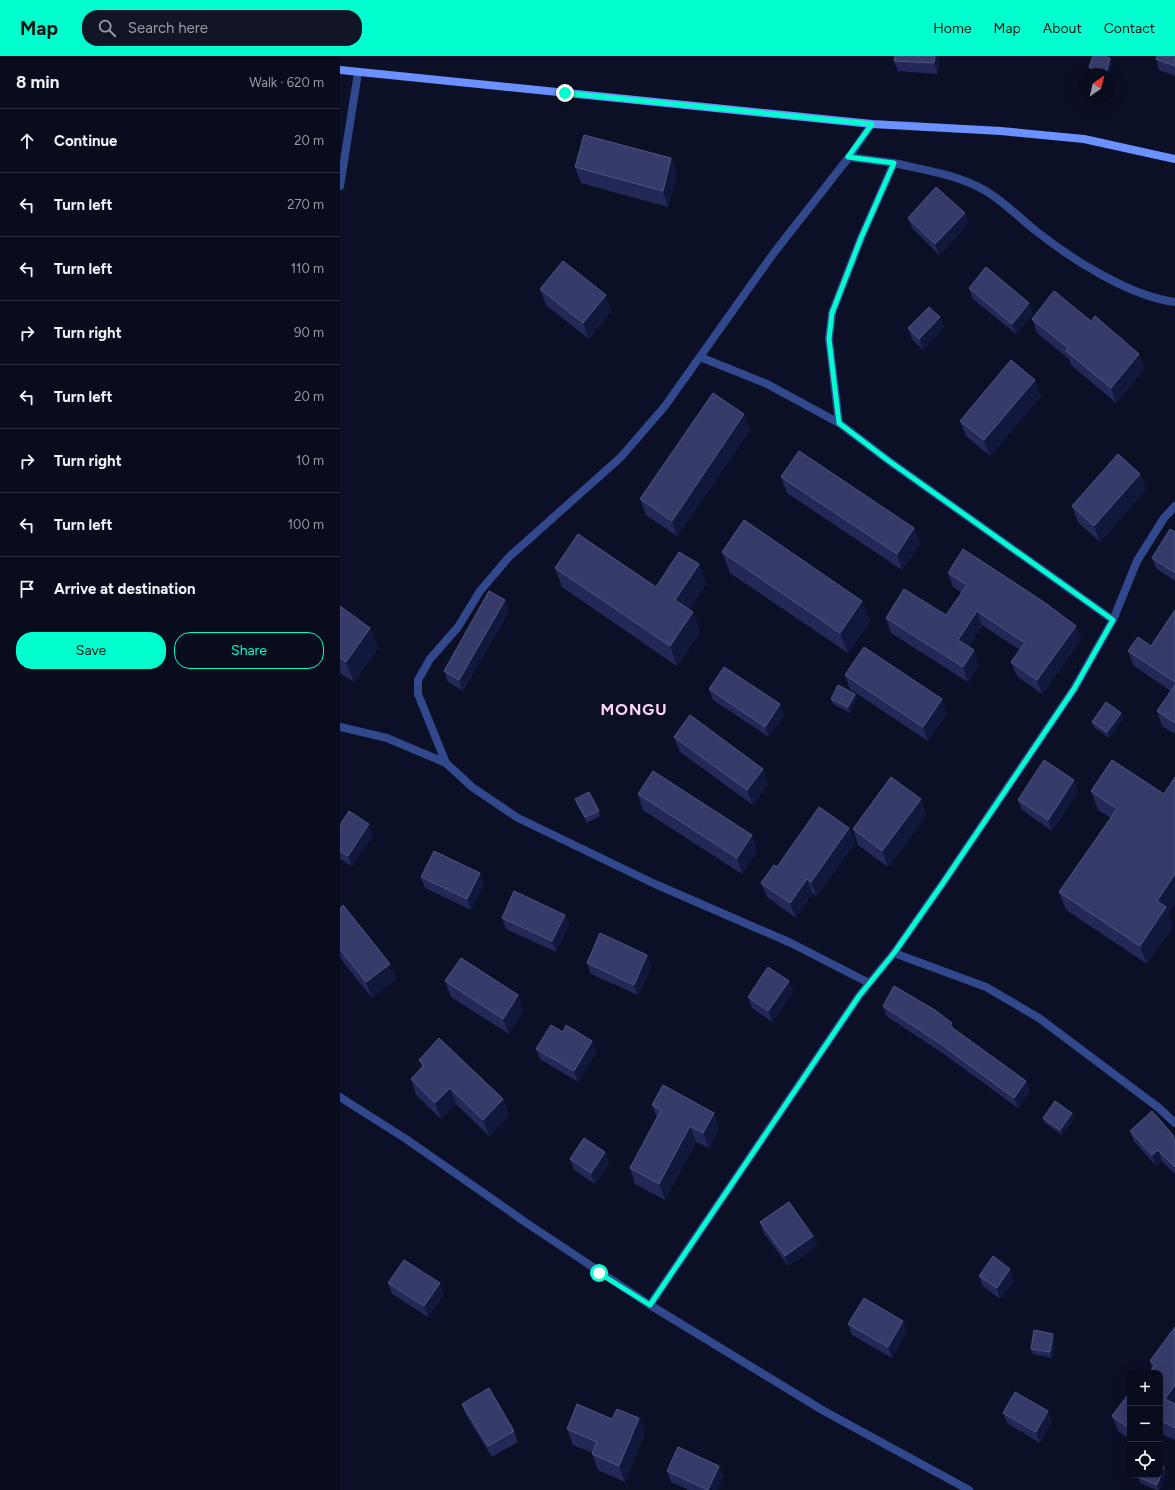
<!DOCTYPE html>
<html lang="en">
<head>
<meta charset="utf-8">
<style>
  body { margin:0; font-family:Figtree,sans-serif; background:#121526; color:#f1f3f6 }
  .controls { position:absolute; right:12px; bottom:12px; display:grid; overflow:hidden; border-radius:8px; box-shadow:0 4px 16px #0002 }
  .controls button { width:36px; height:36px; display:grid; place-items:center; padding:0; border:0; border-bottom:1px solid #292c3b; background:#090c1d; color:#f1f3f6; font:20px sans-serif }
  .compass { position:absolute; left:739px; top:12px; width:36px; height:36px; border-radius:50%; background:#090c1d; box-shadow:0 4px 16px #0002; rotate:35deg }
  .stop { position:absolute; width:12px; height:12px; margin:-9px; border:3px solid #00fecf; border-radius:50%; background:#fff }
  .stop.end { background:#00fecf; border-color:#fff; box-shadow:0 1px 4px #0008 }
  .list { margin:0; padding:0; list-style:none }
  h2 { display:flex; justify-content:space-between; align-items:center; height:52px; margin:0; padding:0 16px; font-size:17px }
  h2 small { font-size:13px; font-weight:400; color:#999ba4 }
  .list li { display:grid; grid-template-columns:26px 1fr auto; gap:12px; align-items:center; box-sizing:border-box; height:64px; padding:0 16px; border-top:1px solid #292c3b }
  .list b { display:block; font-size:15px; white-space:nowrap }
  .list em { font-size:13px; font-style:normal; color:#999ba4 }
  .actions { display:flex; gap:8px; padding:12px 16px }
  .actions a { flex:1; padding:9px 0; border:1px solid #00fecf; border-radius:16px; text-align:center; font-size:14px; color:#00fecf }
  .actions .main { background:#00fecf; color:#111 }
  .icon { flex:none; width:22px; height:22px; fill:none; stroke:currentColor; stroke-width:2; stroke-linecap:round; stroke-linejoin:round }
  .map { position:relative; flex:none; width:835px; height:1434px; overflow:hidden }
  header { display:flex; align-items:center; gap:24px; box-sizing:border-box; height:56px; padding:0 20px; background:#00fecf; color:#111 }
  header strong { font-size:19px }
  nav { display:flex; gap:22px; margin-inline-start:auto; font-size:14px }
  .search { width:280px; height:36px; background:#121526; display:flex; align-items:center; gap:10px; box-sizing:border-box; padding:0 14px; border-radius:16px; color:#999ba4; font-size:15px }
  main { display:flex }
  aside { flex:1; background:#090c1d }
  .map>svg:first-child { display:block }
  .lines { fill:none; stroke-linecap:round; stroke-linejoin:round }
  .street { stroke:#32488c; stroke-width:8 }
  .secondary { stroke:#6a91ff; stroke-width:8 }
  .wall { fill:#232857 }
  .shaded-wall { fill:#12173c }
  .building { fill:#363b69; stroke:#4f5480 }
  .route { stroke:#00fecf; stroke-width:5 }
  .labels { text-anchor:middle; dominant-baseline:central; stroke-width:3; stroke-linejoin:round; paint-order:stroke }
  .district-label { font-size:16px; font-weight:bold; letter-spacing:1px; fill:#ffd5fc; stroke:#0c1027 }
</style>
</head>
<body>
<header>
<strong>Map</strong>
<div class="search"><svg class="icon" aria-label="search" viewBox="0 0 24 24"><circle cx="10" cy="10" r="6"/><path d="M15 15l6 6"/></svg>Search here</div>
<nav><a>Home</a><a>Map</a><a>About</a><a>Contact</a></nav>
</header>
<main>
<aside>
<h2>8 min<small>Walk · 620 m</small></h2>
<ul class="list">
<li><svg class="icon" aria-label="ahead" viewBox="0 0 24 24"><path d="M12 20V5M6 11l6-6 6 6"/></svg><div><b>Continue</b></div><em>20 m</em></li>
<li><svg class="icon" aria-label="left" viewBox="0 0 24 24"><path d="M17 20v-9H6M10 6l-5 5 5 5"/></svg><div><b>Turn left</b></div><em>270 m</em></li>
<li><svg class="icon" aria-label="left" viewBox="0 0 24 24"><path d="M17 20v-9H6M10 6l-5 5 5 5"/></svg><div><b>Turn left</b></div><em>110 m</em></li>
<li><svg class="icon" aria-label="right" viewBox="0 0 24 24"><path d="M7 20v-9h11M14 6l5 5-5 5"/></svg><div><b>Turn right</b></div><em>90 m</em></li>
<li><svg class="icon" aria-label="left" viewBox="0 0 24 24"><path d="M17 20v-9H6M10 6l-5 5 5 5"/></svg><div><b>Turn left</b></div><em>20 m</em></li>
<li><svg class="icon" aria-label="right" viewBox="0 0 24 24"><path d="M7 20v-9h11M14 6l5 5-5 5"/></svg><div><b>Turn right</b></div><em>10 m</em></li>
<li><svg class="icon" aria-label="left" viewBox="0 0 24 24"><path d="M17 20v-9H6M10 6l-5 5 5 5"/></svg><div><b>Turn left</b></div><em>100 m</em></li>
<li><svg class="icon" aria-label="arrive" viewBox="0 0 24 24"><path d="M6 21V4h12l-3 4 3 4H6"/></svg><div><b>Arrive at destination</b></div></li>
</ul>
<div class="actions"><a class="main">Save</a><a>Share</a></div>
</aside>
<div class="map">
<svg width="835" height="1434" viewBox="0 0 835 1434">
  <rect width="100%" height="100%" fill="#0c1027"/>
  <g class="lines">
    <g class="street">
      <path d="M 554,107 C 585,114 619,119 646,135 C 664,146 680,162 696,175 C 733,204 789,240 835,246"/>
      <polyline points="0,130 18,17"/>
      <polyline points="360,301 427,328 499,367 549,405 773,564"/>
      <polyline points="499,367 489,283 492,257 521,182 554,107 509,101"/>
      <polyline points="0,671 47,682 106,707 132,731 178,762 315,828 451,887 529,927"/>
      <polyline points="106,707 78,638 78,624 90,603 118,571 140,535 169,501 281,401 325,350 433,198 509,101 532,68"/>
      <polyline points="554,897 646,931 699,962 819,1052 835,1067"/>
      <polyline points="0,1041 66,1083 188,1168 310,1249 484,1355 629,1434"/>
      <polyline points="310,1249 519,940 554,897 603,827 734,633 773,564 797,505 824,462 835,450"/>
    </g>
    <polyline class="secondary" points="0,14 532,68 661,75 744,83 835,103"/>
  </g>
  <g class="wall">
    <polygon points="555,0 599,0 598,18 558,15 554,5"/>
    <polygon points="835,0 835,20 819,14 816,3"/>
    <polygon points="772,7 769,19 769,18 754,18 751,16 749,11"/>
    <polygon points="331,102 337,118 328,151 241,127 235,111"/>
    <polygon points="568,162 629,167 599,199 572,172"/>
    <polygon points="629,232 693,257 676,278 633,243"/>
    <polygon points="200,233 271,255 249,283 206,249"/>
    <polygon points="600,261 604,272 583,294 572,283 568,272"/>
    <polygon points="692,263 805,312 776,347 731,309 729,303 697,277"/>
    <polygon points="701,340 650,400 626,380 620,365"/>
    <polygon points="410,374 337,480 306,459 300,443"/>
    <polygon points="800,418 806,433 760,486 738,466 732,450"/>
    <polygon points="441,421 574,472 580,488 562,514 447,437"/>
    <polygon points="835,476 835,525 816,512 812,502"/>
    <polygon points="382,496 522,545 530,565 508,597 390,517"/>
    <polygon points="359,508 366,528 349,553 353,556 360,576 337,610 222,531 215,512 316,531"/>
    <polygon points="608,517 736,570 741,584 702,638 677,620 671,606 680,594 642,569 629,591 639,609 628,626 551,577 546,562 606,559 622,537 613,531"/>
    <polygon points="165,544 169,555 123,635 108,626 104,615"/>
    <polygon points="0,550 30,572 38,592 14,626 0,617"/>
    <polygon points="835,554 835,678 822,670 817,655 831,635 794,610 788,595 811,590"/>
    <polygon points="505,619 607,657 588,685 510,633"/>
    <polygon points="369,633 440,648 444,659 429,681 373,644"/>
    <polygon points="515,638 517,643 510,657 493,648 491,643"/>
    <polygon points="781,657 783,662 769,682 754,671 752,666"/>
    <polygon points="334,681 428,728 413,749 340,696"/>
    <polygon points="835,721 835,846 828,856 833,870 807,908 726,854 719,836 771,762 758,754 751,735 824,738"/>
    <polygon points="738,735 712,775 682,754 678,744"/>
    <polygon points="298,738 412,779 417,795 402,818 303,754"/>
    <polygon points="235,743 259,755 260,760 247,767 237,748"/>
    <polygon points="586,759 548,811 518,789 513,773"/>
    <polygon points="0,769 33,779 12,810 0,803"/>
    <polygon points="509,772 515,787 476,840 472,837 456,862 427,841 421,827 437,811"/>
    <polygon points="81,821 144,828 131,854 85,832"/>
    <polygon points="0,852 50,908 56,923 32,942 0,902"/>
    <polygon points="225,859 229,869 216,896 166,873 162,862"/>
    <polygon points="247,907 311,910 298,939 251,918"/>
    <polygon points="105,925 178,939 183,955 169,978 111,941"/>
    <polygon points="449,925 453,936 432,966 412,952 408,941"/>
    <polygon points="543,950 612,967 614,973 686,1025 690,1035 678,1052 601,996 546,960"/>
    <polygon points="223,976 252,985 256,996 238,1026 200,1003 196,993"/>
    <polygon points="79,1004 163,1043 169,1059 149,1080 116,1048 101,1063 76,1039 71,1023 82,1012"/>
    <polygon points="312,1049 374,1057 379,1072 369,1092 356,1086 325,1144 295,1128 290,1112 317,1062"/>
    <polygon points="732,1057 734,1063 722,1079 705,1067 703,1062"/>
    <polygon points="790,1075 834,1080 835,1082 835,1118 822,1105 816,1110 794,1085"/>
    <polygon points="265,1096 269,1107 255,1128 234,1114 230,1103"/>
    <polygon points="420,1166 473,1180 477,1190 448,1210 424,1177"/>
    <polygon points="639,1220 674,1224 660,1243 643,1230"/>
    <polygon points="48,1227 104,1238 88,1261 52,1238"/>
    <polygon points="508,1268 567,1275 552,1302 512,1279"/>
    <polygon points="835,1271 835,1384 820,1377 820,1317 812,1312 810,1305"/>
    <polygon points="715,1283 712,1302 693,1298 691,1293"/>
    <polygon points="790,1336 790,1384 778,1375 772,1360"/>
    <polygon points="122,1348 174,1375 178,1386 152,1401 126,1359"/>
    <polygon points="663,1357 712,1365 700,1387 667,1367"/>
    <polygon points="299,1362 305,1377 285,1426 258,1414 252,1398 253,1397 233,1389 227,1373 272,1363"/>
    <polygon points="379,1410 383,1421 377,1434 349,1434 331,1426 327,1415"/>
    <polygon points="826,1417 819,1434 817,1434 800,1427 798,1421"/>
  </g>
  <g class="shaded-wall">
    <polygon points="595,0 599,0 598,18 594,7"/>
    <polygon points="770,2 772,7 769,19 769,18 766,18"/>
    <polygon points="331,102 337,118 328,151 323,135"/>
    <polygon points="625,157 629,167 599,199 595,188"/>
    <polygon points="266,239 271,255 249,283 243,267"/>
    <polygon points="689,247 693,257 676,278 672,268"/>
    <polygon points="600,261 604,272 583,294 579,283"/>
    <polygon points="799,298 805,312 776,347 771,332"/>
    <polygon points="695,324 701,340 650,400 644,384"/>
    <polygon points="404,358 410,374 337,480 332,465"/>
    <polygon points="800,418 806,433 760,486 754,470"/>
    <polygon points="574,472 580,488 562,514 557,498"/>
    <polygon points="359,508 366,528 342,563 335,544"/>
    <polygon points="165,544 169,555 123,635 119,624"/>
    <polygon points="522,545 530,565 508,597 500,577"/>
    <polygon points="637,555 642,569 624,599 618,584"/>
    <polygon points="353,556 360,576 337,610 330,590"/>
    <polygon points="736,570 741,584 702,638 697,624"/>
    <polygon points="30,572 38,592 14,626 6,606"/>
    <polygon points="634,594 639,609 628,626 623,611"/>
    <polygon points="515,638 517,643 510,657 508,651"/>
    <polygon points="602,643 607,657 588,685 583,671"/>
    <polygon points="440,648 444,659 429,681 425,671"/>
    <polygon points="781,657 783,662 769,682 767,676"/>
    <polygon points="423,713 428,728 413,749 407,734"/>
    <polygon points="734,724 738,735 712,775 708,764"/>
    <polygon points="581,743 586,759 548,811 542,795"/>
    <polygon points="29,768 33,779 12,810 8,800"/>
    <polygon points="509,772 515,787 476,840 471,826"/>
    <polygon points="412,779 417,795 402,818 397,802"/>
    <polygon points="140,817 144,828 131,854 127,843"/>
    <polygon points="835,818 835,846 828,856 833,870 807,908 800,890 817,845"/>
    <polygon points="467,823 472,837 456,862 450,847"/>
    <polygon points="225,859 229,869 216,896 212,885"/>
    <polygon points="307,899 311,910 298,939 294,929"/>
    <polygon points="50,908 56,923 32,942 26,926"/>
    <polygon points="449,925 453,936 432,966 428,955"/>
    <polygon points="178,939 183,955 169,978 163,963"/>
    <polygon points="612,967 616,976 610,970"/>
    <polygon points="252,985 256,996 238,1026 234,1015"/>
    <polygon points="686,1025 690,1035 678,1052 674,1042"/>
    <polygon points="110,1032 116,1048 101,1063 95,1047"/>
    <polygon points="163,1043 169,1059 149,1080 143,1064"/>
    <polygon points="374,1057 379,1072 369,1092 363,1077"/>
    <polygon points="732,1057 734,1063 722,1079 720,1074"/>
    <polygon points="350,1070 356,1086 325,1144 319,1128"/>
    <polygon points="818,1094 822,1105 816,1110 812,1099"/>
    <polygon points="265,1096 269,1107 255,1128 251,1117"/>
    <polygon points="473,1180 477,1190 448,1210 445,1200"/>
    <polygon points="670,1213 674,1224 660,1243 657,1232"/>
    <polygon points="100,1227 104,1238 88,1261 84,1250"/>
    <polygon points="563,1265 567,1275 552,1302 548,1291"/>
    <polygon points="713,1278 715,1283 712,1302 710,1296"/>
    <polygon points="835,1329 835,1352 825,1343"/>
    <polygon points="708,1355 712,1365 700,1387 696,1376"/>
    <polygon points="299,1362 305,1377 285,1426 279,1410"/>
    <polygon points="379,1410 383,1421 377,1434 368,1434"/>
    <polygon points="824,1411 826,1417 819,1434 818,1434 817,1429"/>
  </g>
  <g class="building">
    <polygon points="555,0 595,0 594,7 554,5"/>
    <polygon points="753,0 765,0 770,2 766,18 762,18 749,11"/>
    <polygon points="817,0 835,0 835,10 816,3"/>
    <polygon points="244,79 331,102 323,135 235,111"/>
    <polygon points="596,131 625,157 595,188 568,162"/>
    <polygon points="223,205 266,239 243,267 200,233"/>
    <polygon points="646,211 689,247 672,268 629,232"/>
    <polygon points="714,235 751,265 755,260 799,298 771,332 726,295 728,292 692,263"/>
    <polygon points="589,251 600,261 579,283 568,272"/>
    <polygon points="671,304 695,324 644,384 620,365"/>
    <polygon points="373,337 404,358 332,465 300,443"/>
    <polygon points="459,395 574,472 557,498 441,421"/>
    <polygon points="778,398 800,418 754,470 732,450"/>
    <polygon points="404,464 522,545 500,577 382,496"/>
    <polygon points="830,473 835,476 835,517 812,502"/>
    <polygon points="238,478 316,531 339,496 359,508 335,544 353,556 330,590 215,512"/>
    <polygon points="623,493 704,546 736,570 697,624 671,606 685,587 637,555 618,584 634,594 623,611 546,562 564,533 606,559 627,529 608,517"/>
    <polygon points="149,535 165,544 119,624 104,615"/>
    <polygon points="0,550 30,572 6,606 0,602"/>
    <polygon points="835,554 835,626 788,595 798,581 811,590"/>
    <polygon points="524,591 602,643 583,671 505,619"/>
    <polygon points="384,611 440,648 425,671 369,633"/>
    <polygon points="498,629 515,638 508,651 491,643"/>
    <polygon points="835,629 835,667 817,655"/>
    <polygon points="766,646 781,657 767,676 752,666"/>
    <polygon points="350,659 423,713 407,734 334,681"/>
    <polygon points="704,704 734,724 708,764 678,744"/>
    <polygon points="772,704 824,738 835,721 835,818 817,845 826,851 800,890 719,836 777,753 751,735"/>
    <polygon points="313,715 412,779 397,802 298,738"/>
    <polygon points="551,721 581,743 542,795 513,773"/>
    <polygon points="249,736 259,755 245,761 235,743"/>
    <polygon points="479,751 509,772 471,826 467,823 450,847 421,827 434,809 437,811"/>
    <polygon points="9,755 29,768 8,800 0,795 0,769"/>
    <polygon points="94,795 140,817 127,843 81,821"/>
    <polygon points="174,835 225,859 212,885 162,862"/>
    <polygon points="3,849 50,908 26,926 0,893 0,852"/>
    <polygon points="260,877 307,899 294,929 247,907"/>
    <polygon points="121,902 178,939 163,963 105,925"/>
    <polygon points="428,911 449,925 428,955 408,941"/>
    <polygon points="554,930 595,954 612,967 610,970 686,1025 674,1042 598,986 543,950"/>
    <polygon points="211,969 223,976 226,969 252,985 234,1015 196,993"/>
    <polygon points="99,982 163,1043 143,1064 110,1032 95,1047 71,1023 84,1009 79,1004"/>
    <polygon points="323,1029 374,1057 363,1077 350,1070 319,1128 290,1112 321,1054 312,1049"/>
    <polygon points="715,1045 732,1057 720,1074 703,1062"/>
    <polygon points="812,1055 834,1080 832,1081 835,1084 835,1111 818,1094 812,1099 790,1075"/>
    <polygon points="244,1082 265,1096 251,1117 230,1103"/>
    <polygon points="449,1146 473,1180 445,1200 420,1166"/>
    <polygon points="653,1200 670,1213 657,1232 639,1220"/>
    <polygon points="64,1204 100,1227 84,1250 48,1227"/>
    <polygon points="524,1242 563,1265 548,1291 508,1268"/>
    <polygon points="835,1271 835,1329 825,1343 835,1348 835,1372 820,1364 820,1317 809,1317 815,1309 810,1305"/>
    <polygon points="694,1274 713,1278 710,1296 691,1293"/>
    <polygon points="149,1332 174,1375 148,1390 122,1348"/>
    <polygon points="675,1336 708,1355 696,1376 663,1357"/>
    <polygon points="790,1336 790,1373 772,1360"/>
    <polygon points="237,1348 272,1363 277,1353 299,1362 279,1410 252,1398 257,1386 227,1373"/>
    <polygon points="338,1391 379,1410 368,1434 327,1415"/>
    <polygon points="820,1409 824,1411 817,1429 798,1421 799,1419 820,1419"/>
  </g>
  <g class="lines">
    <polyline class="route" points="225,37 532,68 508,101 554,107 521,182 492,257 489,283 499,367 549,405 773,564 734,633 603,827 554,897 519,940 310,1249 259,1217"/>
  </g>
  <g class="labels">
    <g class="district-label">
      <text x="294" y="653">MONGU</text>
    </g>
  </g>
</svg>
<div class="controls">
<button>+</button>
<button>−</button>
<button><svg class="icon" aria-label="locate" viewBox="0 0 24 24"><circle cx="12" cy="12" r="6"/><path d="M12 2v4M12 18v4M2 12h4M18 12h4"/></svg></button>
</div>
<svg class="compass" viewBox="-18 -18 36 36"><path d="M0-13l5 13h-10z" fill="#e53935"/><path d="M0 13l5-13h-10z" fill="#999ba4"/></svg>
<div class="stop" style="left:259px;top:1217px"></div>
<div class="stop end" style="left:225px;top:37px"></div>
</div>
</main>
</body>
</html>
